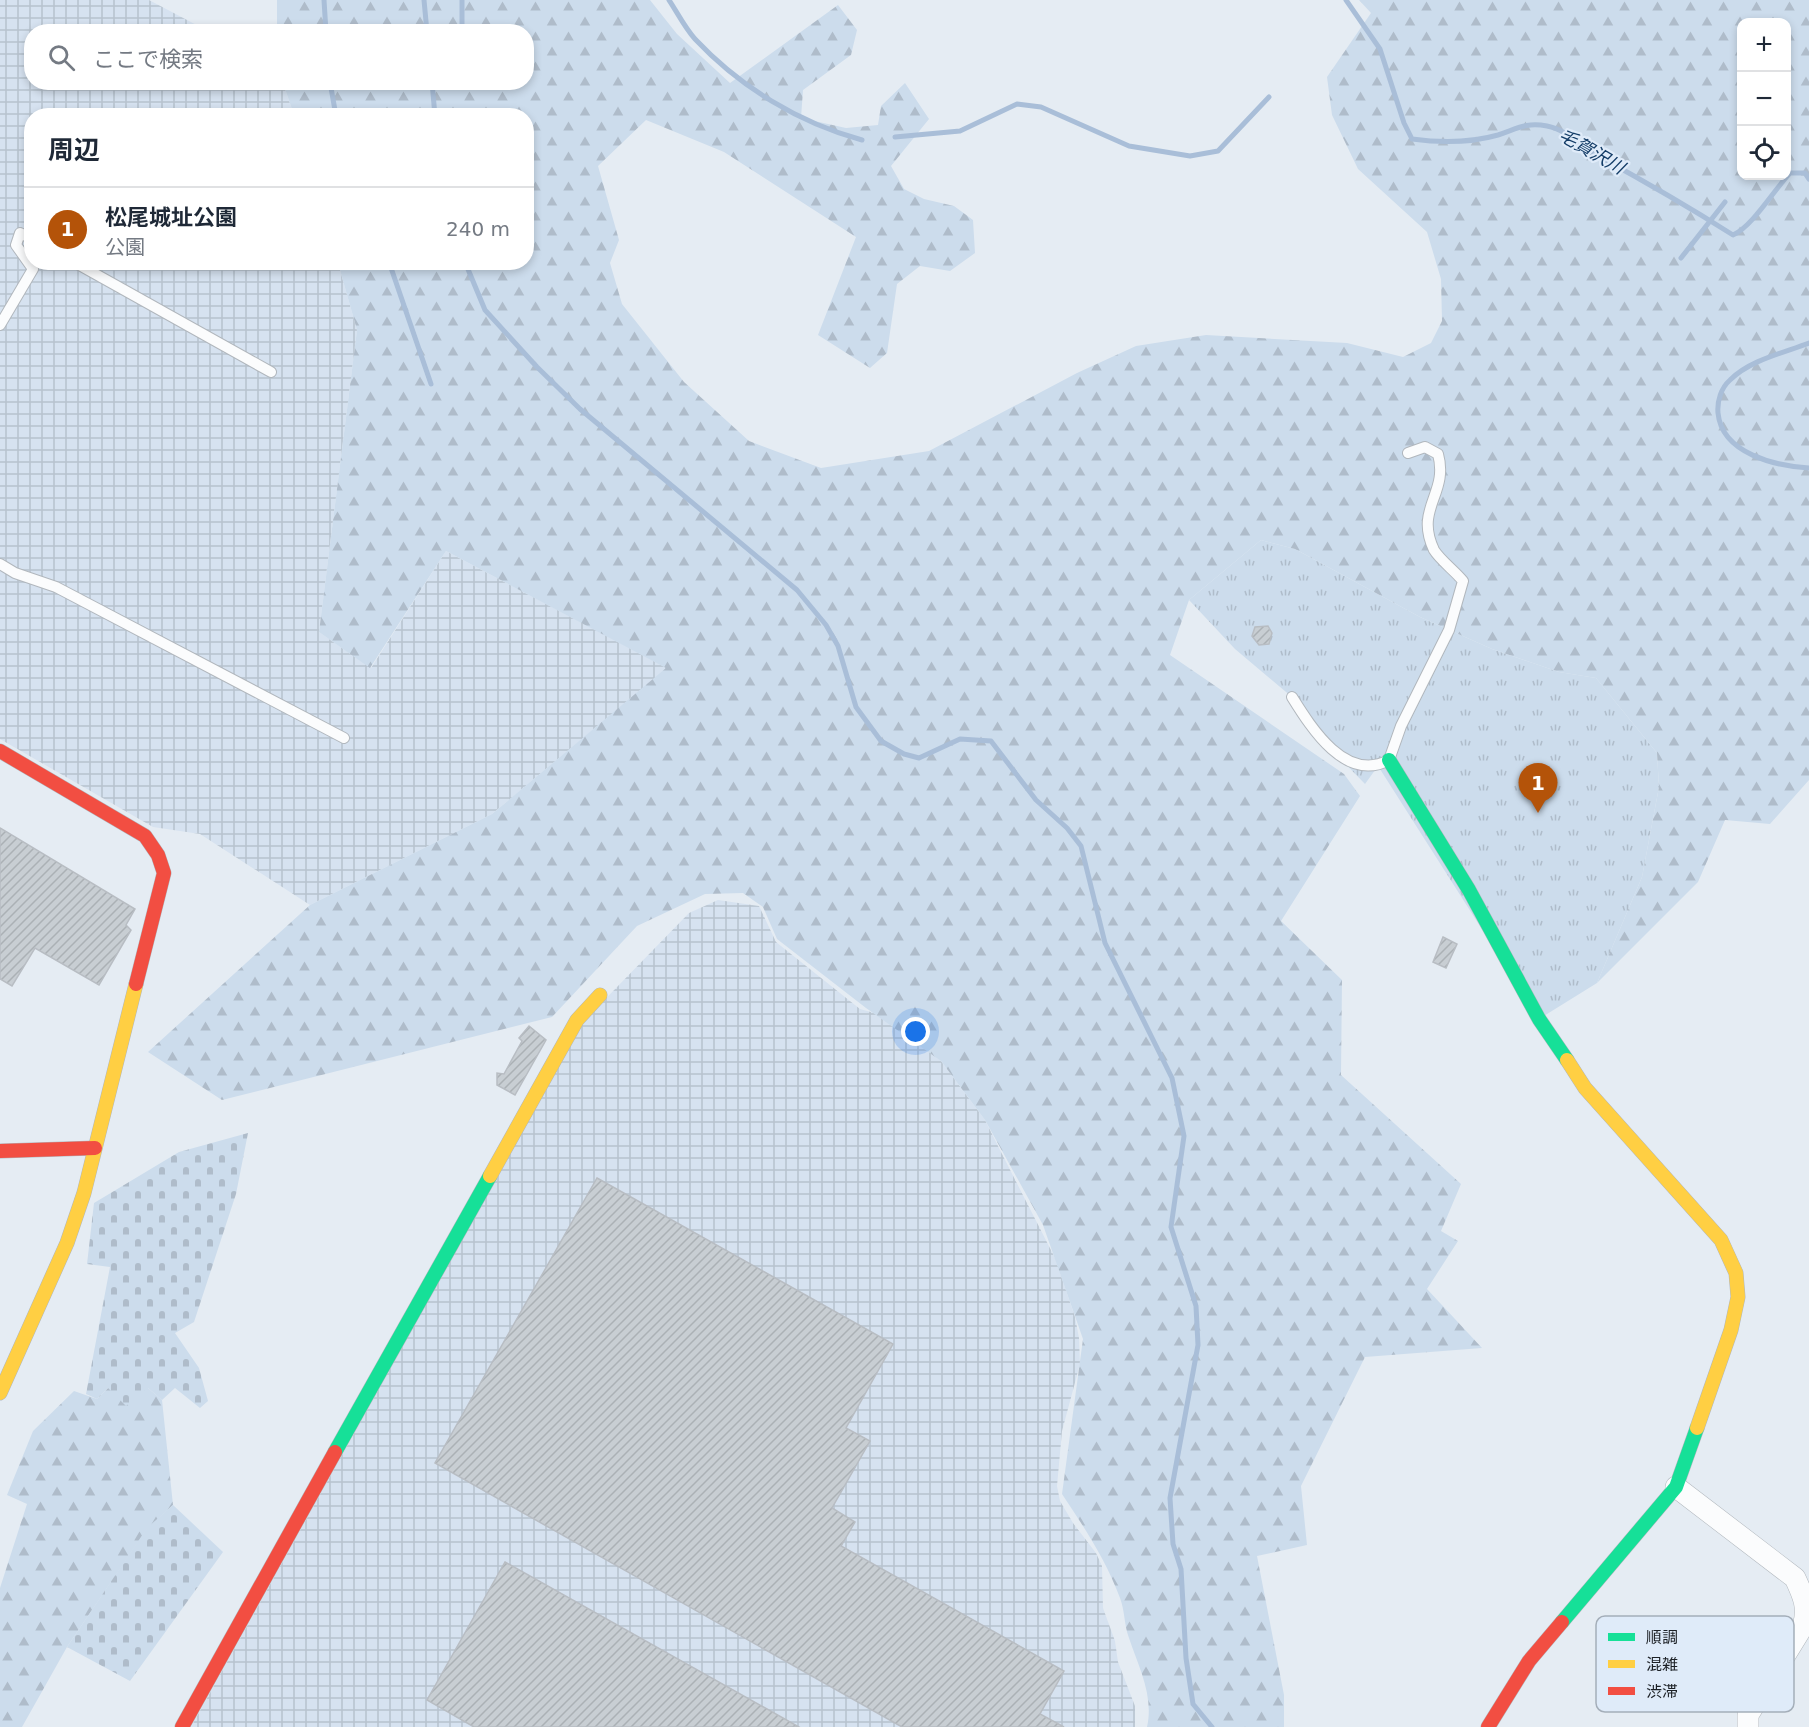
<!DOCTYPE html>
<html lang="ja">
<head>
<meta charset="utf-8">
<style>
  body { margin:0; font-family:"DejaVu Sans","Noto Sans JP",sans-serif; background:#f6f6f7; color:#1f2937 }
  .controls { position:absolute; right:18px; top:18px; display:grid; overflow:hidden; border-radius:12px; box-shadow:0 3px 9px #0003 }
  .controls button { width:54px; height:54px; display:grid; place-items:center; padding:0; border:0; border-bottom:2px solid #e0e1e3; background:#fff; color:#1f2937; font:30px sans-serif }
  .you { position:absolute; left:916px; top:1032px; width:21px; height:21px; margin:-15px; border:4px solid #fff; border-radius:50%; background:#1a73e8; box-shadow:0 0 0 9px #1a73e833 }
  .badge { display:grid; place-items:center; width:39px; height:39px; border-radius:50%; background:#b45309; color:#fff; font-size:20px; font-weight:700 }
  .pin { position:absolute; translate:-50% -50px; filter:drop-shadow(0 2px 3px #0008) }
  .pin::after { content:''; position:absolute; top:32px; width:21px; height:18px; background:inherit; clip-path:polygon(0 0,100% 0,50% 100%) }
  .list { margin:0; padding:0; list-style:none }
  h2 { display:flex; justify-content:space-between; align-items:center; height:78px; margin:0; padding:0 24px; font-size:26px }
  h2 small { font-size:20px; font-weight:400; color:#747a83 }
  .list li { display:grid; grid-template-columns:39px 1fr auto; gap:18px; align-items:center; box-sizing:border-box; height:84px; padding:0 24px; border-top:2px solid #e0e1e3 }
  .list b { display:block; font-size:22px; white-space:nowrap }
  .list p { margin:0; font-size:20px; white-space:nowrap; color:#747a83 }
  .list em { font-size:20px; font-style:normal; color:#747a83 }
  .icon { flex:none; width:33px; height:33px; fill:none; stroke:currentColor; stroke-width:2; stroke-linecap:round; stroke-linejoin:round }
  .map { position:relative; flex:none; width:1809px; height:1727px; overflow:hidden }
  .search { position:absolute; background:#fff; box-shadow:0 3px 9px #0003; left:24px; top:24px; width:510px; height:66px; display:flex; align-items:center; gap:15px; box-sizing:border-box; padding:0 21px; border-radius:24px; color:#747a83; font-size:22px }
  .panel { position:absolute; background:#fff; box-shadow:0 3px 9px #0003; left:24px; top:108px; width:510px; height:162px; border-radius:24px }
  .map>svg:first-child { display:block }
  .industrial { fill:url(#industrial-grid) }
  .grass { fill:url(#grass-tufts) }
  .forest { fill:url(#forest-firs); fill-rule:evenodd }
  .cemetery { fill:url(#cemetery-stones) }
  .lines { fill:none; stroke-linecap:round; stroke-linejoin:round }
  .stream { stroke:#a9bed8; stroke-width:5 }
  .building { fill:url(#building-hatch); stroke:#b8bdc3; stroke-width:1.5 }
  .lane-casing { stroke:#b1b7bd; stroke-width:12 }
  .street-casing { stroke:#b1b7bd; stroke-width:22 }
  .fast-casing { stroke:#b1b7bd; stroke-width:15 }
  .slow-casing { stroke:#b1b7bd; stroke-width:15 }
  .jam-casing { stroke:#b1b7bd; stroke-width:15 }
  .lane { stroke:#fbfcfd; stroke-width:10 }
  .street { stroke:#fbfcfd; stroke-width:21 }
  .fast { stroke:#16e098; stroke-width:14 }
  .slow { stroke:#ffcf43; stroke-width:14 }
  .jam { stroke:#f24e42; stroke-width:14 }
  .labels { text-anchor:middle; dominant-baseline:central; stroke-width:4.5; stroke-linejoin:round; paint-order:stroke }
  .water-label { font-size:18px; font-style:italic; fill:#143d68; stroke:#dfebf9 }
  .key { fill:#dfebf9; stroke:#a4aeb9; stroke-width:1.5 }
  .key-label { font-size:16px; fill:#1c2025 }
</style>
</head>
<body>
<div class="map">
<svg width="1809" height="1727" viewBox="0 0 1809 1727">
  <defs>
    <pattern id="industrial-grid" width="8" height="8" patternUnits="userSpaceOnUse" patternTransform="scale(1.5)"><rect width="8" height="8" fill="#d6e2f0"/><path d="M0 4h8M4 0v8" fill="none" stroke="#b7c2ce"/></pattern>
    <pattern id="grass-tufts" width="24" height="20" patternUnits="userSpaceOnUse" patternTransform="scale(1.5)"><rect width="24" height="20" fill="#ccdcec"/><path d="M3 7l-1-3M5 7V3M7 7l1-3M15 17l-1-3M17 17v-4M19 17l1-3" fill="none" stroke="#afbcca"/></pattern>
    <pattern id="forest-firs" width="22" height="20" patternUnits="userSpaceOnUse" patternTransform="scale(1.5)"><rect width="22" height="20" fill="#ccdcec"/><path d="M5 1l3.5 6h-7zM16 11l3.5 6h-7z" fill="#afbcca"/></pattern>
    <pattern id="cemetery-stones" width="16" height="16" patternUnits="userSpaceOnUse" patternTransform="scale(1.5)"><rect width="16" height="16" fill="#ccdcec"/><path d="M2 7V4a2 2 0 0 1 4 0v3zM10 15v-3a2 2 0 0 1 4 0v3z" fill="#afbcca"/></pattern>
    <pattern id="building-hatch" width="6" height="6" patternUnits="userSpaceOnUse" patternTransform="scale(1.5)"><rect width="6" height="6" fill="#c8ced3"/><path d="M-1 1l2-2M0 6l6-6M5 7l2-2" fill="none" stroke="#abb1b5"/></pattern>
  </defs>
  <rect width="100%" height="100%" fill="#e5ecf3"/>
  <g class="industrial">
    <polygon points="0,0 149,0 208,31 32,32 32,82 283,83 294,115 32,116 32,262 338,263 357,330 319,632 371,668 446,551 667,668 492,814 310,905 200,834 153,827 0,739"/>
    <polygon points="718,900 759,906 776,942 860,1009 878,1014 896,1024 941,1061 985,1120 1002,1154 1055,1258 1075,1317 1079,1338 1080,1364 1062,1431 1057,1486 1060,1501 1073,1523 1096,1553 1102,1566 1103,1608 1115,1641 1118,1662 1135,1706 1135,1727 191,1727 582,1023 689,913"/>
  </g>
  <polygon class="grass" points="1261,540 1295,549 1420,617 1492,649 1559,672 1596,678 1657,753 1659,787 1642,877 1597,983 1539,1019 1378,766 1365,784 1331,749 1292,697 1235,649 1189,600"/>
  <g class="forest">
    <path d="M 277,0 L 650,0 L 677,34 L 730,83 L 838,5 L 857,30 L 851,55 L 803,90 L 801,118 L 846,128 L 878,125 L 881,106 L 905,83 L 929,119 L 891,166 L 904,189 L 924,199 L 954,206 L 973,220 L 975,253 L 950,271 L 920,266 L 897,284 L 887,353 L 870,368 L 818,335 L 856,237 L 724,152 L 646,120 L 598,166 L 619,240 L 610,263 L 622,304 L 684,382 L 749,441 L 821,468 L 929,451 L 1077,373 L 1136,346 L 1206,335 L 1347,343 L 1403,357 L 1431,343 L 1442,321 L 1441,279 L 1427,232 L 1358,169 L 1332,115 L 1327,77 L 1371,13 L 1359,0 L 1809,0 L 1809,780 L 1770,824 L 1725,820 L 1698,882 L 1597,983 L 1642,877 L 1659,787 L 1657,753 L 1596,678 L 1559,672 L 1492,649 L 1420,617 L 1295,549 L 1261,540 L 1189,600 L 1170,655 L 1344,774 L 1360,796 L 1281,921 L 1342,980 L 1341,1075 L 1461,1184 L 1441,1231 L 1458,1241 L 1427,1289 L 1482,1348 L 1365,1357 L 1301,1486 L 1307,1545 L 1257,1556 L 1284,1695 L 1284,1727 L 1147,1727 C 1154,1696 1139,1668 1129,1638 C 1124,1625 1125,1611 1120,1598 C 1106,1560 1084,1527 1062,1494 L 1083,1339 L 1043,1225 L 985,1120 L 941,1061 L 866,1008 L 777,939 L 763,907 L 743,893 L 705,894 L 637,926 L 552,1017 L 222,1100 L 148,1052 L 310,905 L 492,814 L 666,668 L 446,551 L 370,668 L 319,632 L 357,330 L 338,263 L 526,262 L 526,116 L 294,115 L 283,83 L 526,82 L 526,32 L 277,31 ZM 1742,22 L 1786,22 L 1786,176 L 1742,176 Z"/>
    <polygon points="108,1388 148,1388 162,1400 173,1505 147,1529 67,1647 22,1727 0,1727 0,1588 27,1504 7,1495 33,1431 74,1391 97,1399"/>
  </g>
  <g class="cemetery">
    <polygon points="248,1133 236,1194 194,1322 175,1333 199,1368 208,1401 200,1408 175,1388 162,1400 148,1388 126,1406 108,1388 97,1399 86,1394 110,1267 87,1264 94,1203 179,1152"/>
    <polygon points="173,1505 223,1552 130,1681 67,1647 147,1528"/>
  </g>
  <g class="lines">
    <g class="stream">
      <polyline points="324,0 326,32"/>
      <polyline points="424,0 427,32"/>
      <polyline points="462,0 462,32"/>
      <path d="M 669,0 C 677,12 685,28 695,39 C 740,87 799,123 862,140"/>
      <path d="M 1346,0 L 1380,49 L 1404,123 L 1412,139 C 1441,143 1470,143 1498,135 C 1517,129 1525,122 1547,126 C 1567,130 1581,146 1598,156 C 1644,181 1689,207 1733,235 C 1752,227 1774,190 1790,173 L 1805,173 L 1809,179"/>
      <polyline points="330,82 336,116"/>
      <polyline points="432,82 435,116"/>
      <polyline points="456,86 457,82"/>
      <polyline points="895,137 960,131 1017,104 1041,107 1129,146 1190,156 1218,151 1269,97"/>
      <polyline points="1681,258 1725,202"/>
      <polyline points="389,262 431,384"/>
      <polyline points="465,262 485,310 537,367 580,409 797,590 826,625 838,646 856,707 881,741 904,754 919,758 960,739 991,741 1036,800 1067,828 1081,846 1105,943 1172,1078 1184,1136 1171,1227 1196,1306 1198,1345 1170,1498 1173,1544 1181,1569 1186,1658 1193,1704 1212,1727"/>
      <path d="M 1809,343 C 1783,353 1750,360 1730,380 C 1721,388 1717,401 1718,413 C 1722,454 1776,466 1809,468"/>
    </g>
  </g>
  <g class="building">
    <polygon points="1268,626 1272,633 1269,644 1259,645 1252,636 1255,627"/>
    <polygon points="0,828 135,909 126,925 131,930 99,985 35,948 12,986 0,979"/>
    <polygon points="1443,937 1457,944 1446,968 1433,962"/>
    <polygon points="529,1026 546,1040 515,1095 497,1085 497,1073 504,1074 522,1041 519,1038"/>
    <polygon points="597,1178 893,1344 846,1428 870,1441 832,1508 855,1522 841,1546 1064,1671 1040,1714 1064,1727 902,1727 435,1463"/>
    <polygon points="505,1562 799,1727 474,1727 427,1700"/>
  </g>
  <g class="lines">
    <defs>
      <g id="lane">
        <polyline points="74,262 271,372"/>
        <polyline points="0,325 33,269 16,245 20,233 32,239"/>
        <polyline points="0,564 15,573 56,587 344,738"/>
        <path d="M 1292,697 C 1312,729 1346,783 1389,760 L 1401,726 L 1449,630 L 1463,581 C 1455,571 1440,560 1434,550 C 1414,508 1449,494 1438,454 L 1425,447 L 1408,453"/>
      </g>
      <path id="street" d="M 1676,1487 L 1795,1578 C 1803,1595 1809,1608 1803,1626 L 1748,1715 L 1748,1727"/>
      <g id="fast">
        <polyline points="1389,760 1469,890 1539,1019 1567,1060"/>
        <polyline points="335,1452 490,1176"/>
        <polyline points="1562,1622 1676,1487 1697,1428"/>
      </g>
      <g id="slow">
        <polyline points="1567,1060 1585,1088 1721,1240 1736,1273 1738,1297 1731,1330 1697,1428"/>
        <polyline points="490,1176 577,1020 600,995"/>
        <polyline points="0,1393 67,1243 84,1193 136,984"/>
      </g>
      <g id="jam">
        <polyline points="0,751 145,836 158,855 164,873 136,984"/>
        <polyline points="0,1151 95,1148"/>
        <polyline points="182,1727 335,1452"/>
        <polyline points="1488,1727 1529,1661 1562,1622"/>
      </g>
    </defs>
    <use href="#lane" class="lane-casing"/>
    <use href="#street" class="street-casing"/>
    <use href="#fast" class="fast-casing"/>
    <use href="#slow" class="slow-casing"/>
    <use href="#jam" class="jam-casing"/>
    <use href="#lane" class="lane"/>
    <use href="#street" class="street"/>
    <use href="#fast" class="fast"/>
    <use href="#slow" class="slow"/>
    <use href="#jam" class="jam"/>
  </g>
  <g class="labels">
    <g class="water-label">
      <text transform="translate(1592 151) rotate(30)">毛賀沢川</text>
    </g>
  </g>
  <rect x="1596" y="1616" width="198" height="96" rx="9" class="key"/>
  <rect x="1608" y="1633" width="27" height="8" fill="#16e098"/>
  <rect x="1608" y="1660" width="27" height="8" fill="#ffcf43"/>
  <rect x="1608" y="1687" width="27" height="8" fill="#f24e42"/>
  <g class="key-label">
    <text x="1646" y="1643">順調</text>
    <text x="1646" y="1670">混雑</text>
    <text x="1646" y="1697">渋滞</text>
  </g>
</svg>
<div class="controls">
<button>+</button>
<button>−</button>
<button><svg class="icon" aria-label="locate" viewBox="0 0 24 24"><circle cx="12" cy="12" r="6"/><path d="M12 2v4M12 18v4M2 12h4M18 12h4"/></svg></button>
</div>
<div class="you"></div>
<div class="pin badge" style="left:1538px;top:813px">1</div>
<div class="search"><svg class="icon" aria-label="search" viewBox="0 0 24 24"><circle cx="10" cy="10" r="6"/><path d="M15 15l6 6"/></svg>ここで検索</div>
<section class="panel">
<h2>周辺<small></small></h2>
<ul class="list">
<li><span class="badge">1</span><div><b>松尾城址公園</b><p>公園</p></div><em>240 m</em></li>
</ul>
</section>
</div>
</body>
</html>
